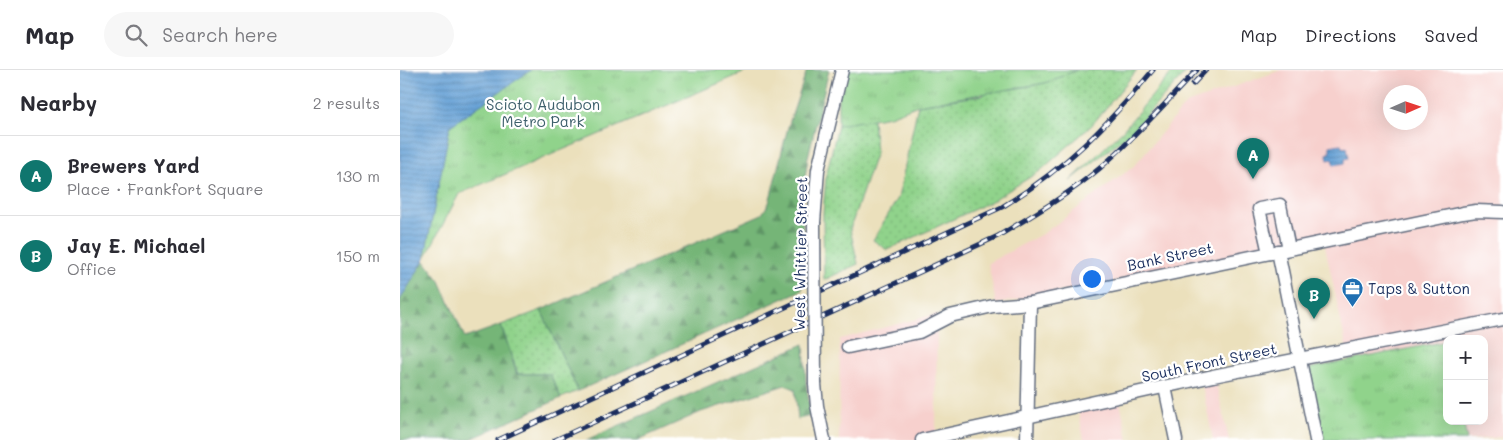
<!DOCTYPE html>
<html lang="en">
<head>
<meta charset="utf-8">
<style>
  body { margin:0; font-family:Mali,sans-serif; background:#f7f7f7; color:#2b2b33 }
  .controls { position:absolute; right:15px; bottom:15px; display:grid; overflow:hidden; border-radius:10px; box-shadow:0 5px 20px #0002 }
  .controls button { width:45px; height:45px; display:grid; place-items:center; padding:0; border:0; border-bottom:1px solid #e1e1e2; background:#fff; color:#2b2b33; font:25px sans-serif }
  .compass { position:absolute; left:983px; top:15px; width:45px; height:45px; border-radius:50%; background:#fff; box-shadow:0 5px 20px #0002; rotate:87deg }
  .you { position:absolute; left:691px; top:208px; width:18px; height:18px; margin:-12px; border:4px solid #fff; border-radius:50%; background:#1a73e8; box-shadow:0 0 0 8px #1a73e833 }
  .badge { display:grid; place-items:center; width:32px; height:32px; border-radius:50%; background:#0f766e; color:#fff; font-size:16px; font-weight:700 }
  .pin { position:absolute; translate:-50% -41px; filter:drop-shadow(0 1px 2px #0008) }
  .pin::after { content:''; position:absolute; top:26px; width:18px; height:15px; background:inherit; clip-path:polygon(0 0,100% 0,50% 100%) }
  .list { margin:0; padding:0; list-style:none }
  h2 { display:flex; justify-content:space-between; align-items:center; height:65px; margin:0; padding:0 20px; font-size:21px }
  h2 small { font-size:16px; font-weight:400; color:#7c7c81 }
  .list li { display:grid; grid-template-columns:32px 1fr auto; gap:15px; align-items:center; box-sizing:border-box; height:80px; padding:0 20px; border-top:1px solid #e1e1e2 }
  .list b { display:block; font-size:19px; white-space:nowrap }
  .list p { margin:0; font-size:16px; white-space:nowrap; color:#7c7c81 }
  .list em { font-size:16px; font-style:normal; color:#7c7c81 }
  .icon { flex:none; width:28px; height:28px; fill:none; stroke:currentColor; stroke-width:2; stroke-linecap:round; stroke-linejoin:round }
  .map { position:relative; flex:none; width:1103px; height:370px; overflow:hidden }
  header { display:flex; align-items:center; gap:30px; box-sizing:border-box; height:70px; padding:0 25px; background:#fff; border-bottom:1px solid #e1e1e2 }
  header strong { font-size:24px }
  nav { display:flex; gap:28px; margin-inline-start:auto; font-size:18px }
  .search { width:350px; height:45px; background:#f7f7f7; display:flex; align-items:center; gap:12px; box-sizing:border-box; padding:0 18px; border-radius:28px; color:#7c7c81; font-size:19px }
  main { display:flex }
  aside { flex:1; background:#fff }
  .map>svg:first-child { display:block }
  .built { fill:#f7d0cd; fill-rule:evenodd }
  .grass { fill:url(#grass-dots); stroke:#568174 }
  .forest { fill:url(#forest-firs); stroke:#48726a }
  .park { fill:url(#park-tufts); stroke:#568174 }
  .water { fill:url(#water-rules); stroke:#40689a }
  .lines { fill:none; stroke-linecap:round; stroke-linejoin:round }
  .street-casing { stroke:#646d7f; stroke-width:15 }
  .street { stroke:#fff; stroke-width:12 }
  .rail-casing { stroke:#1b2f5e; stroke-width:5 }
  .rail { stroke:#fff; stroke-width:3; stroke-dasharray:9; stroke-linecap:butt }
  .street-bridge-casing { stroke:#646d7f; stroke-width:15; stroke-linecap:butt }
  .street-bridge { stroke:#fff; stroke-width:12 }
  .labels { text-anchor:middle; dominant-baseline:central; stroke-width:4.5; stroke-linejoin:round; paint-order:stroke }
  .park-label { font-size:15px; fill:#3e606c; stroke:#fff }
  .street-label { font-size:15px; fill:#1b2f5e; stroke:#fff }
  .poi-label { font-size:15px; fill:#1b2f5e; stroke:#fff; text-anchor:start }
</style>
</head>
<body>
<header>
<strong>Map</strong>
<div class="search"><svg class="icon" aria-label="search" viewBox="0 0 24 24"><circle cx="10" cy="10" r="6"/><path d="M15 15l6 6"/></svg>Search here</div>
<nav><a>Map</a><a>Directions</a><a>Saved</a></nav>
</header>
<main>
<aside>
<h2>Nearby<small>2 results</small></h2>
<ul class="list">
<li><span class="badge">A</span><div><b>Brewers Yard</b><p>Place · Frankfort Square</p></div><em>130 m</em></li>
<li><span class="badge">B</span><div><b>Jay E. Michael</b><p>Office</p></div><em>150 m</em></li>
</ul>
</aside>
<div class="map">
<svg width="1103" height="370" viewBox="0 0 1103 370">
  <defs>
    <pattern id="grass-dots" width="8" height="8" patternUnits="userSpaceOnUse" patternTransform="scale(1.25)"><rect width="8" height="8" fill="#90d38b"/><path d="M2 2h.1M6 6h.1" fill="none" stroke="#7cb57a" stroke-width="1.8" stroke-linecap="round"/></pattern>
    <pattern id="forest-firs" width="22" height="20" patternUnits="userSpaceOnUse" patternTransform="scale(1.25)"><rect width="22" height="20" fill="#74b577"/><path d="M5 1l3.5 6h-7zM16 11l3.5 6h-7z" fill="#5e9465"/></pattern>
    <pattern id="park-tufts" width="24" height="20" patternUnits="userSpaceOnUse" patternTransform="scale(1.25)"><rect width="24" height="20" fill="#90d38b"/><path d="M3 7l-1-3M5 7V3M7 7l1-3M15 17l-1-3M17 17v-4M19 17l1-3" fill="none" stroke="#7cb57a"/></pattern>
    <pattern id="water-rules" width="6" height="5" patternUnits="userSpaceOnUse" patternTransform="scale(1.25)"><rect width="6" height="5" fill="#66a1d6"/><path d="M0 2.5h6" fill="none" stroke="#5384b1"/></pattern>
  </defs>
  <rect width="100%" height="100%" fill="#fff"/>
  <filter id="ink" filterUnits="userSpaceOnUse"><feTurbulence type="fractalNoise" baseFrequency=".02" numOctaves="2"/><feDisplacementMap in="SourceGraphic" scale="10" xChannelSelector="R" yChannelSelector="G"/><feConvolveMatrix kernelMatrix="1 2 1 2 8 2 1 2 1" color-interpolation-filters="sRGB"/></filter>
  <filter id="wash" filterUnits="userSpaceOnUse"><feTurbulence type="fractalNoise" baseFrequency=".0096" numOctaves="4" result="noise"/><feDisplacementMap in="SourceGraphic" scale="20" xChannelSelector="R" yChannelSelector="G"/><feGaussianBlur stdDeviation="1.12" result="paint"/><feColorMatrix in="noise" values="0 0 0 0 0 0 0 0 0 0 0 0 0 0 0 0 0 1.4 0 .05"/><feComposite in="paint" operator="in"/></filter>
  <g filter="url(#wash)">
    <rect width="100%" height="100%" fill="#ebe0bc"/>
    <g class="built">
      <path d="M 881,0 L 1103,0 L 1103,367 L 1067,370 L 1063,351 L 1084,351 L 1084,269 L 1047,269 L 1047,271 L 949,290 L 924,171 L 596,234 L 588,193 L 644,163 L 733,97 L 786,34 ZM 991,22 L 1021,22 L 1021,52 L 991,52 Z"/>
      <polygon points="537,244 536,367 545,370 439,370 440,269"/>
      <polygon points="815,308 829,370 813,370 801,310"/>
      <polygon points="719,327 728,370 684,370 677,335"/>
    </g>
    <g class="grass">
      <polygon points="451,0 472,39 476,82 450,159 458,194 424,210 423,144 426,106"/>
      <polygon points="588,0 608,20 645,13 677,0 737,0 692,55 640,101 590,132 487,180 473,170 498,128 518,35 584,25"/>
      <polygon points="774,0 788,0 732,61 670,111 723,60"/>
      <polygon points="141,240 178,321 161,328 150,304 118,304 101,255"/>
    </g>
    <g class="forest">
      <polygon points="407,0 429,0 408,87 403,122 402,220 178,321 141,240 362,144 369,133 388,57"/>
      <polygon points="24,190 40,211 65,268 101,255 117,304 150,304 161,328 69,370 0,370 0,230"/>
      <polygon points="404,274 406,313 411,346 398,349 395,319 385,315 301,342 238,370 186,370"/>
    </g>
    <g class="park">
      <polygon points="130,0 350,0 59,124 24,190 50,56"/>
      <polygon points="438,0 677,0 645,13 518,35 490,46 438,55"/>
      <polygon points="1047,271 1047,351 1063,351 1067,370 923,370 909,302 911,298"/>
    </g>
    <g class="water">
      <polygon points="0,0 131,0 50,56 24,190 0,230"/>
      <polygon points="941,74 943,78 947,77 949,88 945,89 945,93 934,95 932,89 928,90 927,84 930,83 930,76"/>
    </g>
  </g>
  <g filter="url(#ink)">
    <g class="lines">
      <defs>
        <g id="street">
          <polyline points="414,152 418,100 442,0"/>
          <polyline points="878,181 916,370"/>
          <polyline points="869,183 859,139 880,135 889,179"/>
          <polyline points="448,277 519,262 550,246 593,236 630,233 1063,143 1076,141 1103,142"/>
          <polyline points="415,314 417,336 424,370"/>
          <polyline points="765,317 776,370"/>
          <polyline points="522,370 813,306 1103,249"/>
          <polyline points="627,370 630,233"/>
        </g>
      </defs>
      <use href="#street" class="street-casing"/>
      <use href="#street" class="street"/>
      <defs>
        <g id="rail">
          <polyline points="793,14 806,0"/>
          <path d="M 98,370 L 602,137 C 667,97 705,58 753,0"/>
          <path d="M 155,370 L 598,166 C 633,145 668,125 700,98 C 735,68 765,33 797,0"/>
        </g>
      </defs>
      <use href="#rail" class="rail-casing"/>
      <use href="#rail" class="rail"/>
      <defs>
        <polyline id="street-bridge" points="414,152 415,314"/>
      </defs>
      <use href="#street-bridge" class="street-bridge-casing"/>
      <use href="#street-bridge" class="street-bridge"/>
    </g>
  </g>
  <defs>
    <symbol id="office-pin" viewBox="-11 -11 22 30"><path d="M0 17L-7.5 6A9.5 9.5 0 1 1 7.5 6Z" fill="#1f6fb2" stroke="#fff"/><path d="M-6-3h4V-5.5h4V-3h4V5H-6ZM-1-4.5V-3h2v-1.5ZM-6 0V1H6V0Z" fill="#fff"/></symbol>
  </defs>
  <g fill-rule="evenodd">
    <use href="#office-pin" x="940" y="206" width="25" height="34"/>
  </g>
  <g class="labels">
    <g class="park-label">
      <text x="143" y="34">Scioto Audubon<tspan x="143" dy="17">Metro Park</tspan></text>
    </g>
    <g class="street-label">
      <text transform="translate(400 184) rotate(-89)">West Whittier Street</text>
      <text transform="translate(770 186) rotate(-12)">Bank Street</text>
      <text transform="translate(809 292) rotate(-12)">South Front Street</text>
    </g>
    <g class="poi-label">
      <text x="968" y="218">Taps &amp; Sutton</text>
    </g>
  </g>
</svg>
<div class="controls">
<button>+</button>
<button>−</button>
</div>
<svg class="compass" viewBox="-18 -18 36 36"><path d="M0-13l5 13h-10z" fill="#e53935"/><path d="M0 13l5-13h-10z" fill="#7c7c81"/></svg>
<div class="you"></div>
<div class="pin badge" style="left:853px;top:109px">A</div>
<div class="pin badge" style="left:914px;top:249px">B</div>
</div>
</main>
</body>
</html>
